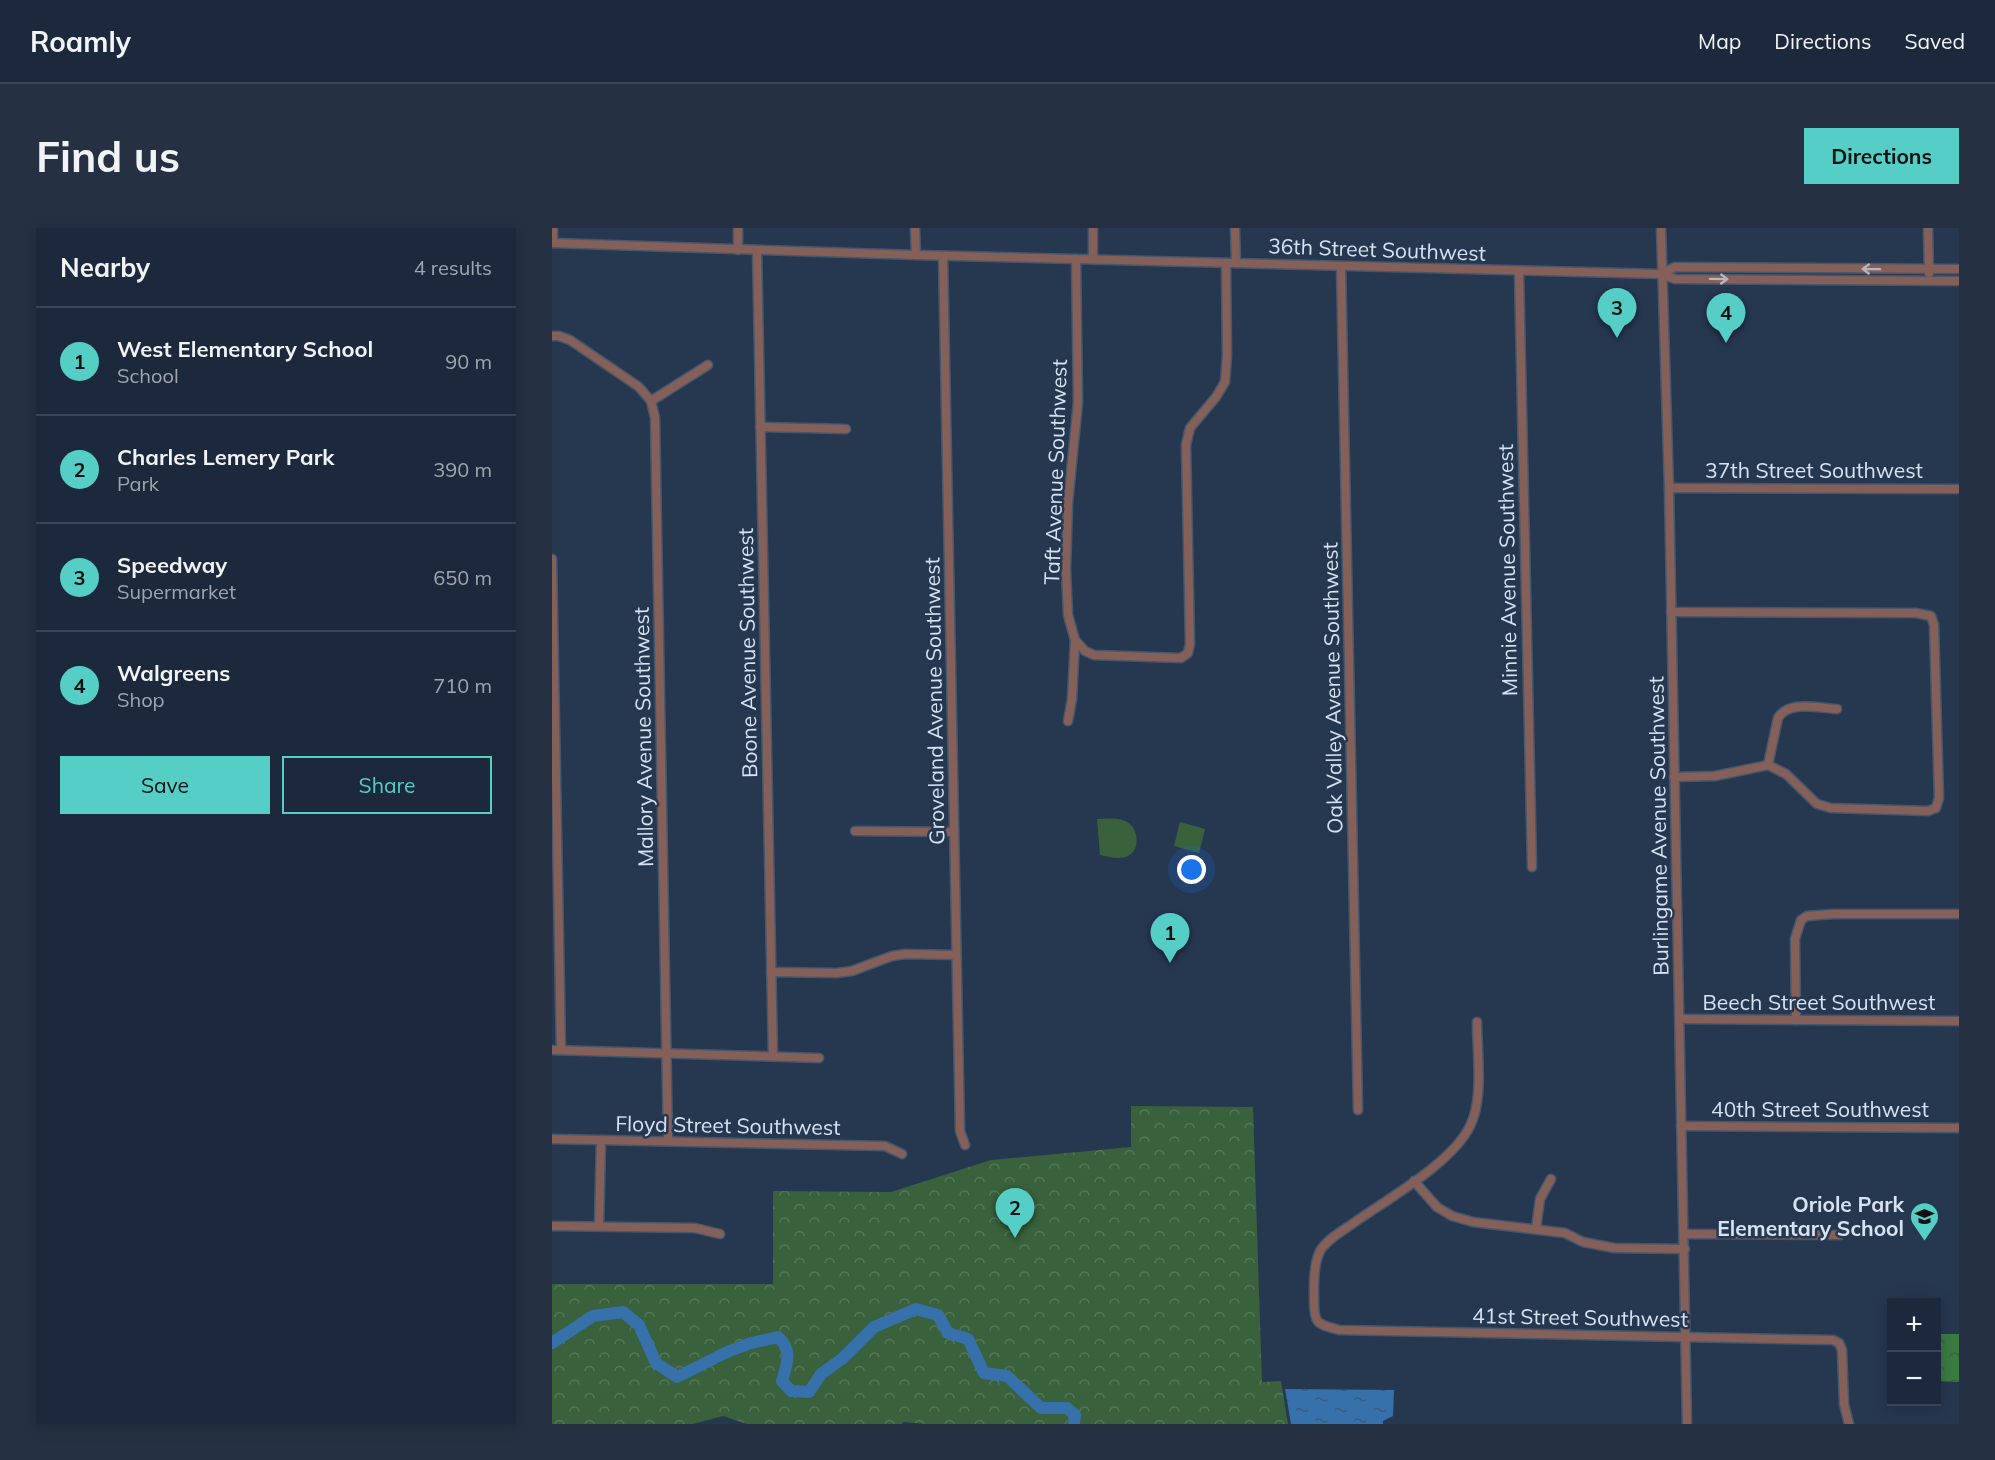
<!DOCTYPE html>
<html lang="en">
<head>
<meta charset="utf-8">
<style>
  body { margin:0; font-family:Mulish,sans-serif; background:#253143; color:#f1f3f6 }
  .controls { position:absolute; right:18px; bottom:18px; display:grid; overflow:hidden; border-radius:0px; box-shadow:0 3px 15px #0003 }
  .controls button { width:54px; height:54px; display:grid; place-items:center; padding:0; border:0; border-bottom:2px solid #3a4556; background:#1c293c; color:#f1f3f6; font:30px sans-serif }
  .you { position:absolute; left:640px; top:642px; width:21px; height:21px; margin:-15px; border:4px solid #fff; border-radius:50%; background:#1a73e8; box-shadow:0 0 0 9px #1a73e833 }
  .badge { display:grid; place-items:center; width:39px; height:39px; border-radius:50%; background:#55cec5; color:#111; font-size:20px; font-weight:700 }
  .pin { position:absolute; translate:-50% -50px; filter:drop-shadow(0 2px 3px #0008) }
  .pin::after { content:''; position:absolute; top:32px; width:21px; height:18px; background:inherit; clip-path:polygon(0 0,100% 0,50% 100%) }
  .list { margin:0; padding:0; list-style:none }
  h2 { display:flex; justify-content:space-between; align-items:center; height:78px; margin:0; padding:0 24px; font-size:26px }
  h2 small { font-size:20px; font-weight:400; color:#a0a6af }
  .list li { display:grid; grid-template-columns:39px 1fr auto; gap:18px; align-items:center; box-sizing:border-box; height:108px; padding:0 24px; border-top:2px solid #3a4556 }
  .list b { display:block; font-size:22px; white-space:nowrap }
  .list p { margin:0; font-size:20px; white-space:nowrap; color:#a0a6af }
  .list em { font-size:20px; font-style:normal; color:#a0a6af }
  .actions { display:flex; gap:12px; padding:18px 24px }
  .actions a { flex:1; padding:14px 0; border:2px solid #55cec5; border-radius:0px; text-align:center; font-size:21px; color:#55cec5 }
  .actions .main { background:#55cec5; color:#111 }
  .map { position:relative; flex:none; width:1407px; height:1196px; overflow:hidden; border-radius:0px }
  header { display:flex; align-items:center; gap:36px; box-sizing:border-box; height:84px; padding:0 30px; background:#1c293c; border-bottom:2px solid #3a4556 }
  header strong { font-size:28px }
  nav { display:flex; gap:33px; margin-inline-start:auto; font-size:21px }
  .intro { display:flex; align-items:center; justify-content:space-between; box-sizing:border-box; height:144px; padding:0 36px }
  h1 { margin:0; font-size:42px }
  .button { padding:15px 27px; border-radius:0px; background:#55cec5; color:#111; font-size:21px; font-weight:700 }
  main { display:flex; gap:36px; padding:0 36px }
  aside { flex:1; background:#1c293c; border-radius:0px; box-shadow:0 3px 15px #0003 }
  .map>svg:first-child { display:block }
  .green { fill:#39613c }
  .forest { fill:url(#forest-crowns) }
  .park { fill:url(#park-crowns) }
  .water { fill:url(#water-ripples) }
  .lines { fill:none; stroke-linecap:round; stroke-linejoin:round }
  .river { stroke:#3671ac; stroke-width:12 }
  .minor-casing { stroke:#46566d; stroke-width:11 }
  .minor { stroke:#856059; stroke-width:8 }
  .oneway { stroke:#bab4bc }
  .labels { text-anchor:middle; dominant-baseline:central; stroke-width:5; stroke-linejoin:round; paint-order:stroke }
  .street-label { font-size:21px; fill:#d7e2f2; stroke:#263750 }
  .poi-label { font-size:21px; font-weight:bold; fill:#d7e2f2; stroke:#263750; text-anchor:end }
</style>
</head>
<body>
<header>
<strong>Roamly</strong>
<nav><a>Map</a><a>Directions</a><a>Saved</a></nav>
</header>
<div class="intro"><h1>Find us</h1><a class="button">Directions</a></div>
<main>
<aside>
<h2>Nearby<small>4 results</small></h2>
<ul class="list">
<li><span class="badge">1</span><div><b>West Elementary School</b><p>School</p></div><em>90 m</em></li>
<li><span class="badge">2</span><div><b>Charles Lemery Park</b><p>Park</p></div><em>390 m</em></li>
<li><span class="badge">3</span><div><b>Speedway</b><p>Supermarket</p></div><em>650 m</em></li>
<li><span class="badge">4</span><div><b>Walgreens</b><p>Shop</p></div><em>710 m</em></li>
</ul>
<div class="actions"><a class="main">Save</a><a>Share</a></div>
</aside>
<div class="map">
<svg width="1407" height="1196" viewBox="0 0 1407 1196">
  <defs>
    <pattern id="forest-crowns" width="20" height="18" patternUnits="userSpaceOnUse" patternTransform="scale(1.5)"><rect width="20" height="18" fill="#3b7c42"/><path d="M2 6a3 3 0 1 1 6 0M12 15a3 3 0 1 1 6 0" fill="none" stroke="#3d6345"/></pattern>
    <pattern id="park-crowns" width="20" height="18" patternUnits="userSpaceOnUse" patternTransform="scale(1.5)"><rect width="20" height="18" fill="#39613c"/><path d="M2 6a3 3 0 1 1 6 0M12 15a3 3 0 1 1 6 0" fill="none" stroke="#557759"/></pattern>
    <pattern id="water-ripples" width="26" height="14" patternUnits="userSpaceOnUse" patternTransform="scale(1.5)"><rect width="26" height="14" fill="#3671ac"/><path d="M2 4q2-2 4 0t4 0M15 11q2-2 4 0t4 0" fill="none" stroke="#3b5a7a"/></pattern>
  </defs>
  <rect width="100%" height="100%" fill="#263750"/>
  <g class="green">
    <path d="M 545,591 C 554,591 565,589 573,593 C 586,598 590,621 576,628 C 568,632 557,629 548,627 Z"/>
    <polygon points="628,594 653,601 647,625 622,618"/>
  </g>
  <polygon class="forest" points="1385,1106 1407,1106 1407,1154 1385,1153"/>
  <polygon class="park" points="579,878 701,879 710,1154 729,1153 736,1196 373,1196 351,1194 350,1196 195,1196 171,1188 141,1196 0,1196 0,1056 221,1056 221,963 339,964 439,932 579,919"/>
  <polygon class="water" points="733,1161 842,1162 841,1188 831,1193 831,1196 739,1196"/>
  <g class="lines">
    <path class="river" d="M 0,1115 L 41,1088 L 71,1084 L 87,1097 L 104,1135 L 125,1149 L 175,1124 L 199,1115 L 226,1109 C 241,1123 235,1135 230,1153 L 239,1163 L 257,1164 L 269,1146 L 291,1130 L 322,1099 L 364,1081 L 386,1087 L 396,1105 L 416,1111 L 432,1145 L 455,1148 L 489,1180 L 515,1180 L 523,1187 L 522,1196"/>
    <defs>
      <g id="minor">
        <polyline points="1,0 1,15"/>
        <polyline points="186,0 186,22"/>
        <polyline points="363,0 364,27"/>
        <polyline points="541,0 541,31"/>
        <polyline points="683,0 684,35"/>
        <polyline points="1109,0 1117,260 1135,1196"/>
        <polyline points="1376,0 1377,45"/>
        <polyline points="0,15 364,27 1109,46 1123,51 1407,53"/>
        <polyline points="205,22 221,828"/>
        <polyline points="391,28 408,903 413,917"/>
        <polyline points="789,38 806,882"/>
        <polyline points="967,44 980,639"/>
        <polyline points="1109,46 1123,39 1407,41"/>
        <polyline points="0,108 7,108 18,112 87,159 99,173 103,190 116,913"/>
        <polyline points="99,173 156,137"/>
        <polyline points="208,199 294,201"/>
        <polyline points="1117,260 1407,261"/>
        <polyline points="0,331 9,822"/>
        <polyline points="1119,384 1364,385 1379,388 1382,397 1387,570 1384,580 1376,583 1279,580 1265,576 1234,546 1216,537 1163,548 1122,549"/>
        <polyline points="523,412 533,423 542,427 629,430 636,425 638,416 634,217 638,200 664,169 673,154 675,128 674,35"/>
        <polyline points="516,493 520,471 523,412 516,387 514,342 516,275 526,174 524,31"/>
        <path d="M 1216,537 L 1226,490 C 1236,472 1267,480 1285,481"/>
        <polyline points="303,603 402,604"/>
        <polyline points="219,744 285,745 300,743 340,728 353,726 404,727"/>
        <polyline points="1128,791 1407,793"/>
        <polyline points="1244,792 1243,711 1249,692 1255,688 1282,686 1407,686"/>
        <path d="M 925,794 C 925,825 932,871 918,898 C 901,934 836,971 803,994 C 792,1002 775,1011 768,1023 C 761,1038 762,1057 762,1073 C 762,1097 766,1096 787,1102 L 1281,1112 L 1287,1115 L 1290,1122 L 1292,1176 L 1297,1196"/>
        <polyline points="0,822 267,830"/>
        <polyline points="1129,898 1407,900"/>
        <polyline points="0,911 333,918 350,926"/>
        <polyline points="862,953 885,979 900,988 921,994 1013,1005 1031,1014 1062,1020 1133,1021"/>
        <polyline points="0,998 143,1000 168,1006"/>
        <polyline points="47,998 49,912"/>
        <polyline points="984,1001 988,971 999,951"/>
        <polyline points="1132,1006 1288,1007"/>
      </g>
    </defs>
    <use href="#minor" class="minor-casing"/>
    <use href="#minor" class="minor"/>
  </g>
  <defs><path id="oneway-shaft" d="M-6 0H5M1.5-3L5.5 0L1.5 3" fill="none" stroke-width="1.6" stroke-linecap="round" stroke-linejoin="round" transform="scale(1.5)"/></defs>
  <g class="oneway">
    <use href="#oneway-shaft" transform="translate(1319 41) rotate(-179)"/>
    <use href="#oneway-shaft" transform="translate(1167 51) rotate(1)"/>
  </g>
  <defs>
    <symbol id="school-pin" viewBox="-11 -11 22 30"><path d="M0 17L-7.5 6A9.5 9.5 0 1 1 7.5 6Z" fill="#55cec5" stroke="#263750"/><path d="M0-5L7-2L0 1L-7-2ZM-4 1L0 2.5L4 1V4Q0 6-4 4Z" fill="#111"/></symbol>
  </defs>
  <g fill-rule="evenodd">
    <use href="#school-pin" x="1356" y="972" width="33" height="45"/>
  </g>
  <g class="labels">
    <g class="street-label">
      <text transform="translate(825 21) rotate(2)">36th Street Southwest</text>
      <text x="1262" y="242">37th Street Southwest</text>
      <text transform="translate(503 244) rotate(-88)">Taft Avenue Southwest</text>
      <text transform="translate(955 342) rotate(-91)">Minnie Avenue Southwest</text>
      <text transform="translate(195 425) rotate(-91)">Boone Avenue Southwest</text>
      <text transform="translate(780 460) rotate(-91)">Oak Valley Avenue Southwest</text>
      <text transform="translate(382 473) rotate(-91)">Groveland Avenue Southwest</text>
      <text transform="translate(91 509) rotate(-91)">Mallory Avenue Southwest</text>
      <text transform="translate(1106 598) rotate(-91)">Burlingame Avenue Southwest</text>
      <text x="1267" y="774">Beech Street Southwest</text>
      <text x="1268" y="881">40th Street Southwest</text>
      <text transform="translate(176 897) rotate(1)">Floyd Street Southwest</text>
      <text transform="translate(1028 1089) rotate(1)">41st Street Southwest</text>
    </g>
    <g class="poi-label">
      <text x="1352" y="976">Oriole Park<tspan x="1352" dy="24">Elementary School</tspan></text>
    </g>
  </g>
</svg>
<div class="controls">
<button>+</button>
<button>−</button>
</div>
<div class="you"></div>
<div class="pin badge" style="left:618px;top:735px">1</div>
<div class="pin badge" style="left:463px;top:1010px">2</div>
<div class="pin badge" style="left:1065px;top:110px">3</div>
<div class="pin badge" style="left:1174px;top:115px">4</div>
</div>
</main>
</body>
</html>
